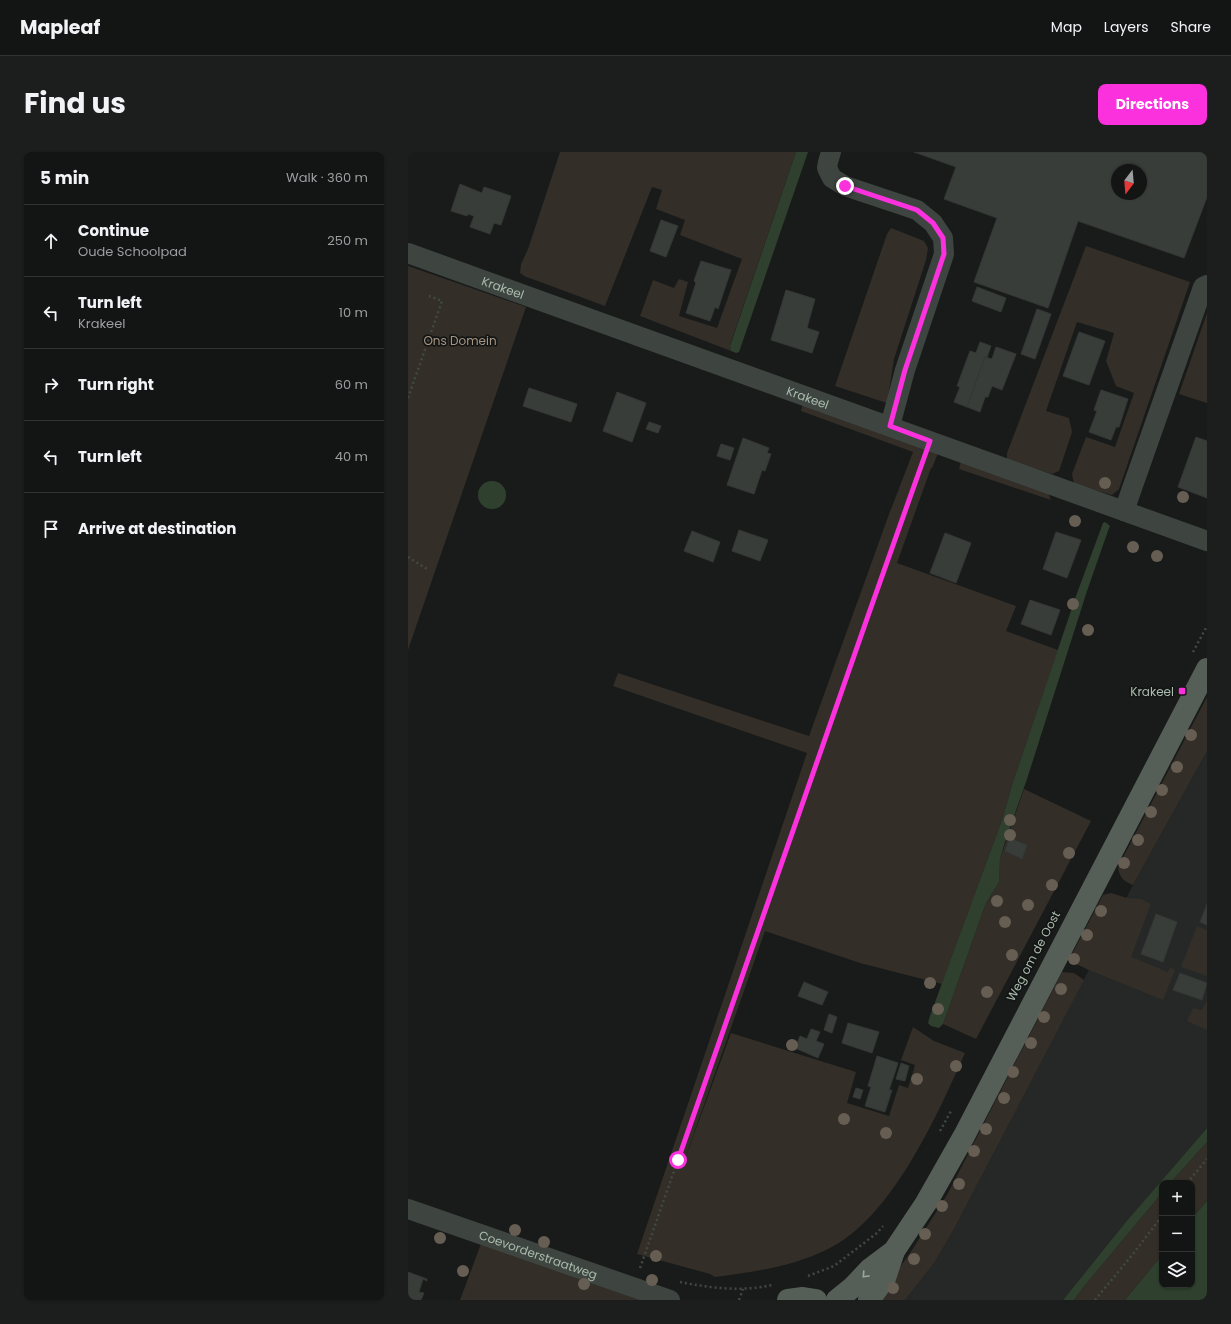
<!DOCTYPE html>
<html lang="en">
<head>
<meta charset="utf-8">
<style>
  body { margin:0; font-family:Poppins,sans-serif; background:#1c1d1d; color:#f1f3f6 }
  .controls { position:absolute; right:12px; bottom:12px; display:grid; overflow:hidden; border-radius:8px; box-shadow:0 1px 3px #0004 }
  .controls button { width:36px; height:36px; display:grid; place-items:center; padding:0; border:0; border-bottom:1px solid #323334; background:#131414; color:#f1f3f6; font:20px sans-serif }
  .compass { position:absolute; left:703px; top:12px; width:36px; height:36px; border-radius:50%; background:#131414; box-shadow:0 1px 3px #0004; rotate:196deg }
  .stop { position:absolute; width:12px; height:12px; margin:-9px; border:3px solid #fa31dd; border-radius:50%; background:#fff }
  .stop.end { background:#fa31dd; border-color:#fff; box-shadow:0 1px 4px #0008 }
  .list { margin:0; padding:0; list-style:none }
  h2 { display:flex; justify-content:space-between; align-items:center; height:52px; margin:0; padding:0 16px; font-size:17px }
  h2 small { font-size:13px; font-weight:400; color:#9d9ea0 }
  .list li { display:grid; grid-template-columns:26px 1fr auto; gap:12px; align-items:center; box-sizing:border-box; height:72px; padding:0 16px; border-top:1px solid #323334 }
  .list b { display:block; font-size:15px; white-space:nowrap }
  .list p { margin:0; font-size:13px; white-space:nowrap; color:#9d9ea0 }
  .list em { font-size:13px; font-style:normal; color:#9d9ea0 }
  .icon { flex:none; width:22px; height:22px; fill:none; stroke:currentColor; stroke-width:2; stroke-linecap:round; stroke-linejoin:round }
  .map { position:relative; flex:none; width:799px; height:1148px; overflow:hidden; border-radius:8px }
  header { display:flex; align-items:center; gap:24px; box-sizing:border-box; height:56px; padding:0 20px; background:#131414; border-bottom:1px solid #323334 }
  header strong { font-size:19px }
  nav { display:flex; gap:22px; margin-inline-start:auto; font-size:14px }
  .intro { display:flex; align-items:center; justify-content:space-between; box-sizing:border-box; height:96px; padding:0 24px }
  h1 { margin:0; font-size:28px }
  .button { padding:10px 18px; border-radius:8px; background:#fa31dd; color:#fff; font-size:14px; font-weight:700 }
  main { display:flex; gap:24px; padding:0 24px }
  aside { flex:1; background:#131414; border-radius:8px; box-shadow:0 1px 3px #0004 }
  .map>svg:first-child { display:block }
  .built { fill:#252826 }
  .green { fill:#332e28 }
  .water { fill:#2f402e }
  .building { fill:#393d3a; stroke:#333735; fill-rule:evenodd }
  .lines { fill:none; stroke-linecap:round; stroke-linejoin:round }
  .path { stroke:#414943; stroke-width:2.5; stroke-dasharray:2 3; stroke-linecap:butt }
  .minor { stroke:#3e4541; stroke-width:20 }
  .major { stroke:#555f58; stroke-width:22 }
  .tree { fill:#675e53 }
  .oneway { stroke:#99a99c }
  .route { stroke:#fa31dd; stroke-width:5 }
  .poi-dot { fill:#fa31dd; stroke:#141615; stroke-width:1.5 }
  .labels { text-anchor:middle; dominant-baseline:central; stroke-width:3.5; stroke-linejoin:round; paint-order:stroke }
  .street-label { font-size:12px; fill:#aabbad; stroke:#141615 }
  .park-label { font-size:12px; fill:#a79581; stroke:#141615 }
  .poi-label { font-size:12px; fill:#aabbad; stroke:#141615; text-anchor:end }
</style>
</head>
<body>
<header>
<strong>Mapleaf</strong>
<nav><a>Map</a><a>Layers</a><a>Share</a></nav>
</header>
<div class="intro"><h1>Find us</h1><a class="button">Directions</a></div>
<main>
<aside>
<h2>5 min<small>Walk · 360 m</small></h2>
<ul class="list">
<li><svg class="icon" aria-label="ahead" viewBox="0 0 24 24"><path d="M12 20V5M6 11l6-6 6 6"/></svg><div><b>Continue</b><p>Oude Schoolpad</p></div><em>250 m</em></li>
<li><svg class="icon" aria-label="left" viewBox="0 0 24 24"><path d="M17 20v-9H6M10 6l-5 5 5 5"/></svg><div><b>Turn left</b><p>Krakeel</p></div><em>10 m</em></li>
<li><svg class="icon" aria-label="right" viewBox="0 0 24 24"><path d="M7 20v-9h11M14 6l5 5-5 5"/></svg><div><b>Turn right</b></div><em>60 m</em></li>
<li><svg class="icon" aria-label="left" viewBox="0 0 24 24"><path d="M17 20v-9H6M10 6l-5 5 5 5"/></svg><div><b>Turn left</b></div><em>40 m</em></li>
<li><svg class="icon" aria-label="arrive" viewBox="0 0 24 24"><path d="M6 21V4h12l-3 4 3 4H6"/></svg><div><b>Arrive at destination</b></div></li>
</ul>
</aside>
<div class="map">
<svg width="799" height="1148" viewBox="0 0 799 1148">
  <rect width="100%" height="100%" fill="#191b1a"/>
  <polygon class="built" points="799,599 799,976 717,1071 655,1148 497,1148 527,1110 546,1077 725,733"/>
  <g class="green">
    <polygon points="152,0 388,0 322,193 323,199 232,164 245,128 266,136 271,127 280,130 271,164 309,176 334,107 272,83 277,68 248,57 254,38 244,35 197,154 127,128 118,125 112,121 113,112 120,97"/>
    <polygon points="483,76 516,89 520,96 518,108 486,207 479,251 427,234 479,82"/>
    <polygon points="678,94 782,130 711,337 704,343 666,332 664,322 678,285 707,295 726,241 708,234 698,209 706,181 669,170 638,259 661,266 664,280 651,319 644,322 599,308 599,301"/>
    <polygon points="0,114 118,155 0,498"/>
    <polygon points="799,161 799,251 771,242"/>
    <path d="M 395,250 L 530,301 L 524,316 L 523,316 L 489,411 L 608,454 L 598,479 L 650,498 L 604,633 L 595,665 L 534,832 L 452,811 L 357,779 L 273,1018 L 323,881 L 448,920 L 439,951 L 481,964 L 491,933 L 500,936 L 507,913 L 493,908 L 505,875 L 526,889 L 557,901 C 529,964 483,1068 418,1098 C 383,1115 345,1120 307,1125 L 302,1122 L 229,1102 L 399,601 L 205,534 L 210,521 L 401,584 L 480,365 L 505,300 L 393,259 Z"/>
    <polygon points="553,309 640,341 643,348 551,317"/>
    <path d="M 799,545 L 799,599 L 725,733 C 716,730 711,725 710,715 Z"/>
    <polygon points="616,637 683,669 568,887 535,872 578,751 591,730 592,707"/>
    <polygon points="703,741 719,746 733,747 743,752 723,805 760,820 762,815 767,818 755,848 681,818 666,811 664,808 663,804 695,743"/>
    <polygon points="789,774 799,778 799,824 773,815"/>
    <polygon points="654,820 666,821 676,828 546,1077 527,1110 497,1148 469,1148 504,1098 539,1043"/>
    <polygon points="799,848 799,878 779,869 785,856 794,858"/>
    <polygon points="799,990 799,1049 784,1066 784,1031 762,1031"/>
    <polygon points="754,1041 754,1103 717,1148 666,1148 678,1132"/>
    <polygon points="74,1089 233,1148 52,1148"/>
  </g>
  <g class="water">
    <polygon points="388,0 400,0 331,200 328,201 323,199 322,194"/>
    <circle cx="84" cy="343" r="14"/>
    <polygon points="697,370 702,374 701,376 679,439 619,627 597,690 592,707 591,730 578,751 535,872 531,876 523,874 520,871 522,864 595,665 604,633 668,444 695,371"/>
    <polygon points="799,976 799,990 762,1031 754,1031 754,1041 678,1132 666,1148 655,1148 717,1071"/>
    <polygon points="799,1049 799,1148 717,1148 754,1103 754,1133 784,1133 784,1066"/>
  </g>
  <g class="building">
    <path d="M 506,0 L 799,0 L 799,45 L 776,106 L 670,69 L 640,156 L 566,130 L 589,66 L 536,47 L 548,15 ZM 709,18 L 733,18 L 733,42 L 709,42 Z"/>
    <polygon points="52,32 74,41 76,35 103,44 93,73 86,71 82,82 62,75 66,64 60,62 59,64 43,59"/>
    <polygon points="253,68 270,74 258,105 242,99"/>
    <polygon points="293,109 323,118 310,157 307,155 302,169 278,161 288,131 286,129"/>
    <polygon points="569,135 598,146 593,160 564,149"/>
    <polygon points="378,138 407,147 399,176 411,180 404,201 363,188"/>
    <polygon points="629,157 643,162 627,207 613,202"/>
    <polygon points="671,180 697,189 681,233 655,224"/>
    <polygon points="572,190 583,194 579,205 577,205 559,255 546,250 552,235 549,234 562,199 568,201"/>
    <polygon points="588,195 608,202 594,238 584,234 580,245 577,245 572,260 559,255 577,205 584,207"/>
    <polygon points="121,236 169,252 163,270 115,254"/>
    <polygon points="693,238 720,247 711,275 708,275 703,288 681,280 689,259 686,258"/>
    <polygon points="209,240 238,251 224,290 195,279"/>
    <polygon points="241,270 253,274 250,281 238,277"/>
    <polygon points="788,285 799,289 799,346 770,335"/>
    <polygon points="335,286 361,296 359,301 363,302 357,319 354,318 346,342 319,333"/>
    <polygon points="313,292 326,296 322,308 309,304"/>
    <polygon points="331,378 360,388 352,409 324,399"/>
    <polygon points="284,379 312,390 305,410 276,399"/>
    <polygon points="648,380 673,388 659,426 635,417"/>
    <polygon points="537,381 563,391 548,431 522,421"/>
    <polygon points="622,448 652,458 643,483 613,472"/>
    <polygon points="602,686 619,693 614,707 597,699"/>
    <polygon points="799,752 799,773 792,770"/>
    <polygon points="748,762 769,770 755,810 733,802"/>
    <polygon points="772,821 799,831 794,848 765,838"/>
    <polygon points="396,830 420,840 414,853 390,844"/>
    <polygon points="421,862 429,865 424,881 416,878"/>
    <polygon points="440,871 471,880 464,901 434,891"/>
    <polygon points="403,877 412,880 408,889 416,892 410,906 387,896 392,884 399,887"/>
    <polygon points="469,904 490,911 481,938 484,938 477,960 457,954 463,935 460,934"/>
    <polygon points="493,911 501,914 497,929 488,927"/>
    <polygon points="448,936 455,938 452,947 445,945"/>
    <polygon points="0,1120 19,1127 19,1129 15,1127 11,1140 16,1141 13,1148 0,1148"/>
  </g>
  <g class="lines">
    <g class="path">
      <polyline points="0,246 34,149 21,144"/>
      <polyline points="0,405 19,417"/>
      <polyline points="785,500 799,474"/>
      <polyline points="532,979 543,959"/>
      <polyline points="779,1031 799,1007"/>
      <polyline points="232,1116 516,307"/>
      <polyline points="400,1124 426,1114 469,1081 475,1074"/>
      <path d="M 272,1130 C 302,1136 334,1140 364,1133"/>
      <polyline points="331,1148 335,1137"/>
      <polyline points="687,1148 725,1102 754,1064"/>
    </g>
    <g class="minor">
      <polyline points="423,0 420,10 419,16 424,26 437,34 509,58 525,71 535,86 536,102 497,218 482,274"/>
      <path id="s1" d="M 0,101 L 799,389"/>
      <polyline points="716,359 795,135 799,133"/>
      <path id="s2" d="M 0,1057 L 262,1148"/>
    </g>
    <g class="major">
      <polyline points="380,1148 395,1146 408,1148"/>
      <polyline points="429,1148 445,1135 462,1117 486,1099"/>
      <polyline points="461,1148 477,1126 486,1099 518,1051 556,984 799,517"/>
    </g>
  </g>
  <g class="tree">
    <circle cx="697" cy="331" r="6"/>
    <circle cx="775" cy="345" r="6"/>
    <circle cx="667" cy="369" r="6"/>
    <circle cx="725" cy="395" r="6"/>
    <circle cx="749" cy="404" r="6"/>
    <circle cx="665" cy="452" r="6"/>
    <circle cx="680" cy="478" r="6"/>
    <circle cx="783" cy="583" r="6"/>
    <circle cx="769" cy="615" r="6"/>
    <circle cx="754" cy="638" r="6"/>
    <circle cx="743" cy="660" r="6"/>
    <circle cx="602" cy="668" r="6"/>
    <circle cx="602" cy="683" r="6"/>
    <circle cx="730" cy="688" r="6"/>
    <circle cx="661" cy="701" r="6"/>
    <circle cx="716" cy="711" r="6"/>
    <circle cx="644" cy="733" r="6"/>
    <circle cx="589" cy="749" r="6"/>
    <circle cx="620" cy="753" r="6"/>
    <circle cx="693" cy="759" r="6"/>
    <circle cx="597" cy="770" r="6"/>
    <circle cx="679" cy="783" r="6"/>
    <circle cx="604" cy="803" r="6"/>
    <circle cx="666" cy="807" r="6"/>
    <circle cx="522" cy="831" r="6"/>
    <circle cx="653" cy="837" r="6"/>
    <circle cx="579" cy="840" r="6"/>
    <circle cx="530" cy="857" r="6"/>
    <circle cx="636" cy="865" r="6"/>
    <circle cx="623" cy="891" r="6"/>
    <circle cx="384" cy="893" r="6"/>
    <circle cx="548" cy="914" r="6"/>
    <circle cx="605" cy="920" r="6"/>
    <circle cx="509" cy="927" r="6"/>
    <circle cx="596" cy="946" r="6"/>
    <circle cx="436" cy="967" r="6"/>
    <circle cx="578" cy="977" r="6"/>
    <circle cx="478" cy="981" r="6"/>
    <circle cx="566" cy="999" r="6"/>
    <circle cx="551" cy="1032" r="6"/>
    <circle cx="534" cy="1054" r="6"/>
    <circle cx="107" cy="1078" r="6"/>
    <circle cx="517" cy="1082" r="6"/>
    <circle cx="32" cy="1086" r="6"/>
    <circle cx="136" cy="1090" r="6"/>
    <circle cx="248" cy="1104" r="6"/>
    <circle cx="506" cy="1107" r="6"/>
    <circle cx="55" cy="1119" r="6"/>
    <circle cx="244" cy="1128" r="6"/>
    <circle cx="176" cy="1132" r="6"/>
    <circle cx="485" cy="1136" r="6"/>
  </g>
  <defs><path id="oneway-chevron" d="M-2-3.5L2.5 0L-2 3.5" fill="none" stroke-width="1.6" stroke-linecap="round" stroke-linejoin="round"/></defs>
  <use class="oneway" href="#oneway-chevron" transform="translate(457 1123) rotate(133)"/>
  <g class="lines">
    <polyline class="route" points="270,1008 461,461 522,289 482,274 497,218 536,102 535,86 525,71 509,58 437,34"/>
  </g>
  <rect class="poi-dot" x="770" y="535" width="8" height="8" rx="2"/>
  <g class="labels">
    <g class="street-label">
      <text stroke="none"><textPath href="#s1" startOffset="101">Krakeel</textPath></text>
      <text stroke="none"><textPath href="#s1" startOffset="425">Krakeel</textPath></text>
      <text transform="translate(625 804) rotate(-62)">Weg om de Oost</text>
      <text stroke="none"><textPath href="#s2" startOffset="138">Coevorderstraatweg</textPath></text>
    </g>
    <g class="park-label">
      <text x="52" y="188">Ons Domein</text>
    </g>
    <g class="poi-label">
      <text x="766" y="539">Krakeel</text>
    </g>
  </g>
</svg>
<div class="controls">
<button>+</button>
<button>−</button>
<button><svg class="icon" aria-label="layers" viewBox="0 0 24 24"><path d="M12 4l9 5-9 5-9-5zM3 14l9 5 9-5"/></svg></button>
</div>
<svg class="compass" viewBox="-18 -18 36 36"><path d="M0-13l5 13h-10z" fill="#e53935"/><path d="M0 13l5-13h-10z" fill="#9d9ea0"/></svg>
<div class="stop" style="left:270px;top:1008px"></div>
<div class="stop end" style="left:437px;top:34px"></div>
</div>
</main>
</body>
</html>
